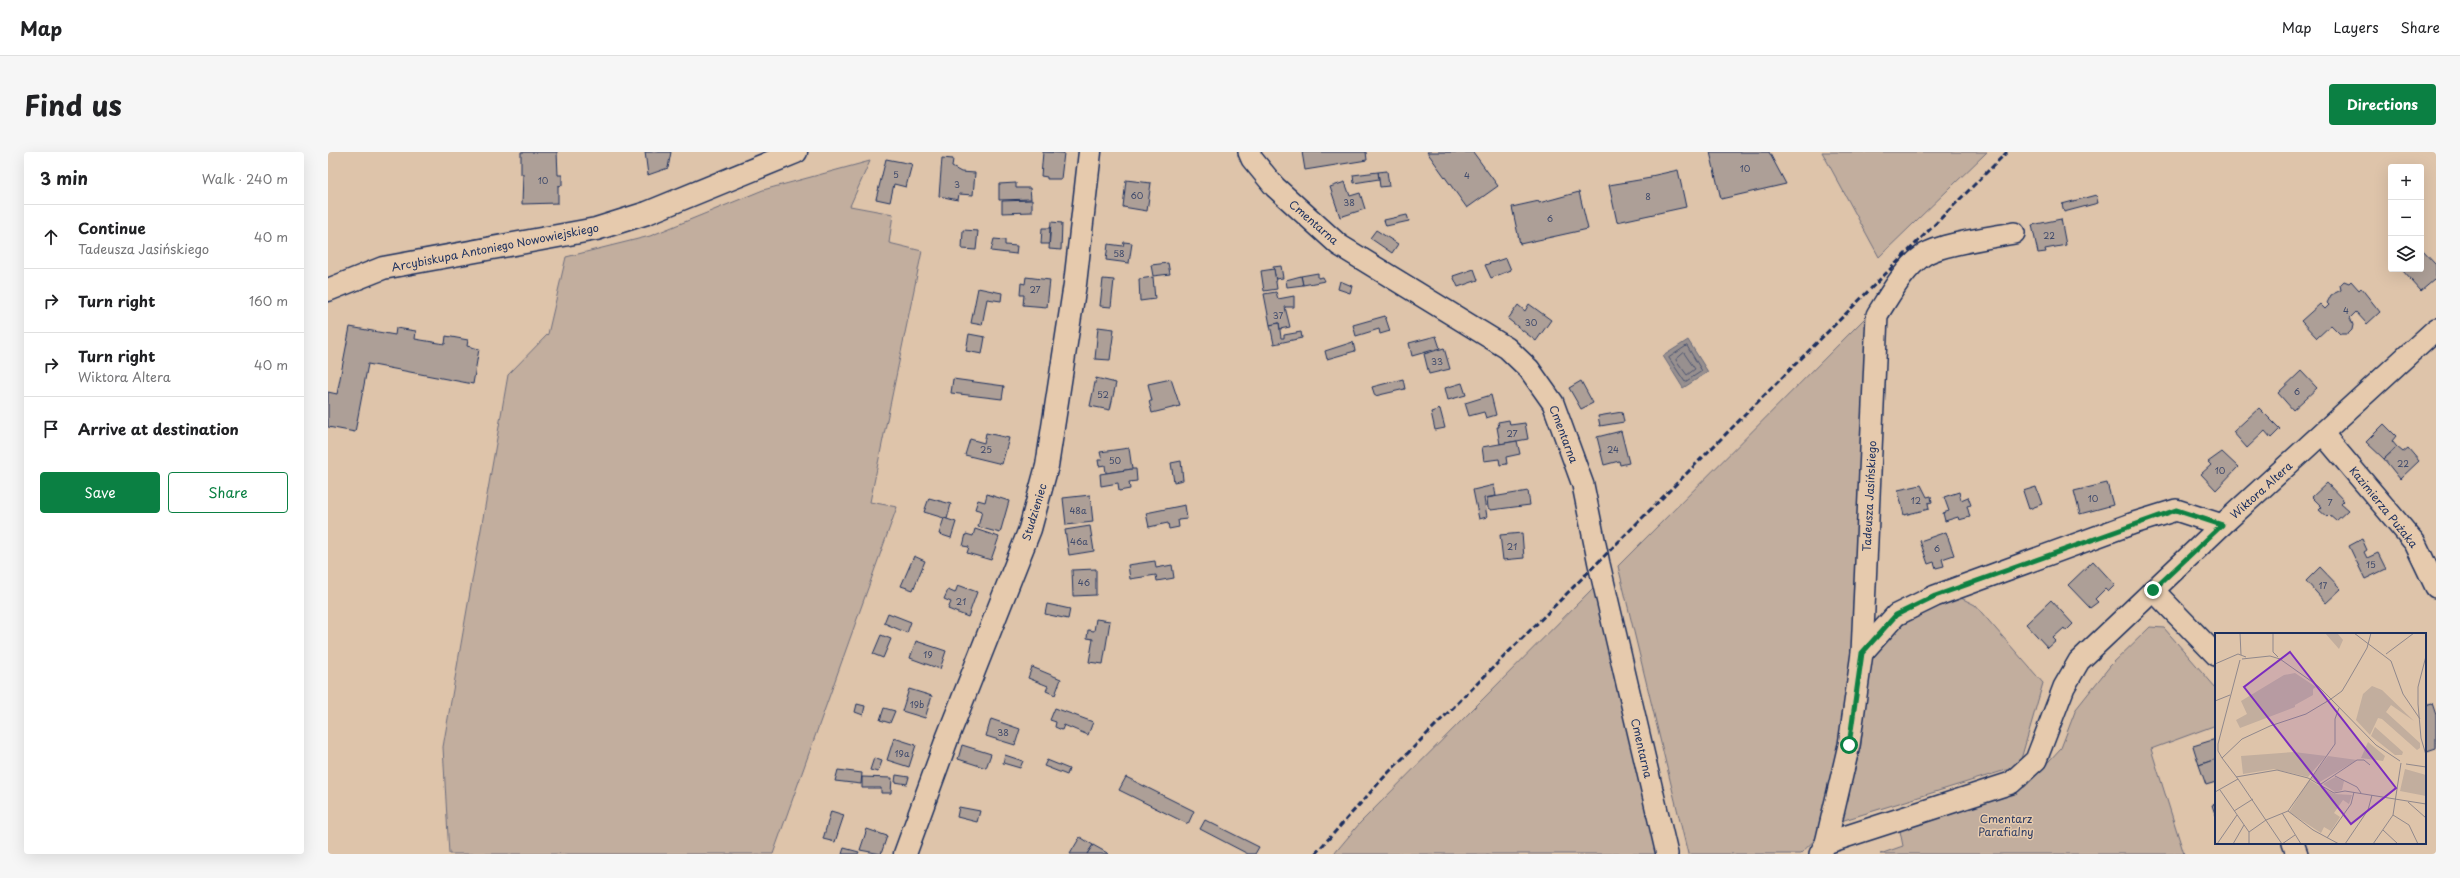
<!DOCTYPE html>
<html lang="en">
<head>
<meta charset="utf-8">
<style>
  body { margin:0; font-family:"Playpen Sans",sans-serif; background:#f6f6f6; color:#202124 }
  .controls { position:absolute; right:12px; top:12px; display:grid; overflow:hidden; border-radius:4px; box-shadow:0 4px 16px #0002 }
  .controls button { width:36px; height:36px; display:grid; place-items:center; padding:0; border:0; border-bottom:1px solid #e0e0e0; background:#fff; color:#202124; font:20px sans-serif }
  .stop { position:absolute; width:12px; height:12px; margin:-9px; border:3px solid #0b8043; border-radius:50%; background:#fff }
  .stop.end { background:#0b8043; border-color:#fff; box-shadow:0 1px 4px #0008 }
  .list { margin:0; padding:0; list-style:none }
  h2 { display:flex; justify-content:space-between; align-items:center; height:52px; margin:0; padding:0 16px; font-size:17px }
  h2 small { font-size:13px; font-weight:400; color:#757577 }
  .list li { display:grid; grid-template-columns:26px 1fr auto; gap:12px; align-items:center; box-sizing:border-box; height:64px; padding:0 16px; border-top:1px solid #e0e0e0 }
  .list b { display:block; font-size:15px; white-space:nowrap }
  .list p { margin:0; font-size:13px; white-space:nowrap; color:#757577 }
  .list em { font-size:13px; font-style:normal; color:#757577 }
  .actions { display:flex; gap:8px; padding:12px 16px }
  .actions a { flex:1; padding:9px 0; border:1px solid #0b8043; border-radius:4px; text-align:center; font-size:14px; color:#0b8043 }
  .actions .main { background:#0b8043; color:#fff }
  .icon { flex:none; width:22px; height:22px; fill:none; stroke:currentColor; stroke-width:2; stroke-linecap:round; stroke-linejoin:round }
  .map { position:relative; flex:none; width:2108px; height:702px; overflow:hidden; border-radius:4px }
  header { display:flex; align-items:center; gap:24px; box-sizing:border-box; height:56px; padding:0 20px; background:#fff; border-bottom:1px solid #e0e0e0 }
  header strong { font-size:19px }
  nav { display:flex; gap:22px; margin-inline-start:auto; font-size:14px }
  .intro { display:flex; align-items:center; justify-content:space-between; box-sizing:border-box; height:96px; padding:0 24px }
  h1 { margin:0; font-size:28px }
  .button { padding:10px 18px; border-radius:4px; background:#0b8043; color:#fff; font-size:14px; font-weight:700 }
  main { display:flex; gap:24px; padding:0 24px }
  aside { flex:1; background:#fff; border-radius:4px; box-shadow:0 4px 16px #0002 }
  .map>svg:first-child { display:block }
  .green { fill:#c2ae9e; stroke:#6e6e7e }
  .water { fill:#98908f; stroke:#66697b }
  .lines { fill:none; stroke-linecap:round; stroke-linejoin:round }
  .shore { stroke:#4d5672; stroke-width:1 }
  .building { fill:#ad9f97; stroke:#1b2f5e }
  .street-casing { stroke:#1b2f5e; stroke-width:24 }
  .secondary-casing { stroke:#1b2f5e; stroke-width:25 }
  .street { stroke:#e6caad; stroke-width:21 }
  .secondary { stroke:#e6caad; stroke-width:22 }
  .rail { stroke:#1b2f5e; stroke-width:3; stroke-dasharray:6 3; stroke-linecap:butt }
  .route { stroke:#0b8043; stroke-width:5 }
  .labels { text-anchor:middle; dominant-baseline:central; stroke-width:3; stroke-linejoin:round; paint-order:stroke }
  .number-label { font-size:9px; fill:#404b6c }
  .street-label { font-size:11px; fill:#1b2f5e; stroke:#e6caad }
  .park-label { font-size:11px; fill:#2c3c64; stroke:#e6caad }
  .inset-road { fill:none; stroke:#90888c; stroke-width:1 }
  .view { fill:#7b2cbf; fill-opacity:0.15; stroke:#7b2cbf; stroke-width:2 }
  .inset-edge { fill:none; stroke:#1b2f5e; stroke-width:2 }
</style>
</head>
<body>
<header>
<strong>Map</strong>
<nav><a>Map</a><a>Layers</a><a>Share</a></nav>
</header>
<div class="intro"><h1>Find us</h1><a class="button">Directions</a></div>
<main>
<aside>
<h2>3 min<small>Walk · 240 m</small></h2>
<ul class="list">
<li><svg class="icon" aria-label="ahead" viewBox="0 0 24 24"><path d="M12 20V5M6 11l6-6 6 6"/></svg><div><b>Continue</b><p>Tadeusza Jasińskiego</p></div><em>40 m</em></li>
<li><svg class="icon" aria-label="right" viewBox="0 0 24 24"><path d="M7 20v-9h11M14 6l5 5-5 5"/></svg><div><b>Turn right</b></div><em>160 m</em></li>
<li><svg class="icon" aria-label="right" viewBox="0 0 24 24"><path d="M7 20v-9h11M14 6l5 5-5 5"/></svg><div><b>Turn right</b><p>Wiktora Altera</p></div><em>40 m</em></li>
<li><svg class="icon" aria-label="arrive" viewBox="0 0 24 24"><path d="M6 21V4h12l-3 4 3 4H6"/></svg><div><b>Arrive at destination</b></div></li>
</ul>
<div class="actions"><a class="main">Save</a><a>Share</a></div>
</aside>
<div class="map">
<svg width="2108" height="702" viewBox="0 0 2108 702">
  <rect width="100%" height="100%" fill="#dec4aa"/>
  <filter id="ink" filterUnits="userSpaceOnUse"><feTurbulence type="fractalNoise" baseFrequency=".025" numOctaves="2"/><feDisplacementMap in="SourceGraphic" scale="8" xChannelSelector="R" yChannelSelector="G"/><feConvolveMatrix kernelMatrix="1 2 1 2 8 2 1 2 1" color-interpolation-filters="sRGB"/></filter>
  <g filter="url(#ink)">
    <g class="green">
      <polygon points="1494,0 1659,0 1551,105"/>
      <polygon points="542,9 522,54 565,62 561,91 594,99 542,350 569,355 445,702 121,702 115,595 180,223 220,182 238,105 322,84 435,38"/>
      <polygon points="1544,159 1529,440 1515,580 1492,683 1472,702 1360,702 1290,414"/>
      <polygon points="1269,432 1329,702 1006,702 1032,671"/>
      <polygon points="1629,444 1647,453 1715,531 1691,614 1513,669 1533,593 1542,506 1563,479"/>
      <polygon points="1822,475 1836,476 1888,536 1888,573 1823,597 1856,702 1552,702 1575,694 1571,674 1697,635 1733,596 1748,557 1782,514"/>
    </g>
    <polygon class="water" points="1360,188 1380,220 1355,236 1335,204"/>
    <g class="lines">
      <g class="shore">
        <polygon points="1359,194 1374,219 1357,230 1341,206"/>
        <polygon points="1356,201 1367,217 1359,223 1348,208"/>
      </g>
    </g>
    <g class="building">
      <polygon points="193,0 229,0 230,23 234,23 234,33 230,34 230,51 194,52 195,22 193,22"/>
      <polygon points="317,0 343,0 340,16 320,23"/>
      <polygon points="715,0 736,1 733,27 719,27 719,25 713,24"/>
      <polygon points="974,0 1038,0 1039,8 977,18"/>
      <polygon points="1099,0 1145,0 1170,34 1139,56"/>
      <polygon points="1382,0 1441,0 1458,32 1393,47"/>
      <polygon points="614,6 625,7 624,15 633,20 647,21 645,43 631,42 630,48 611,44"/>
      <polygon points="558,7 584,12 578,35 566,32 562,50 548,47"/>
      <polygon points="1350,18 1358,55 1289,70 1281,33 1323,26 1323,24"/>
      <polygon points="1059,19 1061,34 1052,35 1050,20"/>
      <polygon points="1050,20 1051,27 1026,31 1025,23"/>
      <polygon points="798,28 823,31 819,59 795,55"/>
      <polygon points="1017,30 1022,44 1032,41 1037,57 1012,65 1002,35"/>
      <polygon points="688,31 688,36 702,36 703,47 671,48 671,32"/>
      <polygon points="1251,40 1260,77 1192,92 1184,55 1211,49 1211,51"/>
      <polygon points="1768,43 1770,51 1736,60 1734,52"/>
      <polygon points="704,48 704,60 674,61 674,49"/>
      <polygon points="1079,63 1081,69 1058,74 1056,68"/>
      <polygon points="1733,67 1738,93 1717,97 1718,100 1710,101 1704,73"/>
      <polygon points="723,70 734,71 733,98 721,97"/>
      <polygon points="714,76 722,76 721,92 713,92"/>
      <polygon points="635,78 650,79 648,98 634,97"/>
      <polygon points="1048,78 1070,92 1064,101 1042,86"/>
      <polygon points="666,87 677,88 677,93 689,94 688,102 663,99"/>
      <polygon points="796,90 804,91 801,111 778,108 780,92 795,94"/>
      <polygon points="2093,97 2108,113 2108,129 2106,128 2093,139 2074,118 2093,117"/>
      <polygon points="1178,106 1183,118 1163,126 1157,113"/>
      <polygon points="840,111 842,122 825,124 823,113"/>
      <polygon points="953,114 955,126 948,127 945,115"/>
      <polygon points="946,117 949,137 936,139 933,119"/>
      <polygon points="1146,117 1150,128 1130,135 1125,124"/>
      <polygon points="990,121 990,126 995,125 997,129 975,133 973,124"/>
      <polygon points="973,124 975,133 959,135 958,128"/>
      <polygon points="698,125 722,128 719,155 695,153 696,143 692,143 693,131 697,132"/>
      <polygon points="825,125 827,147 812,149 811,127"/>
      <polygon points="775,127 786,128 783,155 772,154"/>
      <polygon points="1012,129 1024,134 1022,141 1010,137"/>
      <polygon points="2016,129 2021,131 2023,129 2031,138 2033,136 2052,160 2039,172 2028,160 2022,166 2025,173 2024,178 2020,182 2012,182 2003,173 1989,186 1973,169 1992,152 1997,157 2001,153 1999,151 2003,143 2013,138 2012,133"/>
      <polygon points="650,136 674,141 673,149 659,147 654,173 643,171"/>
      <polygon points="948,140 950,147 966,144 966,155 957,155 962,175 952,177 951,171 942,173 936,142"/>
      <polygon points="1201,152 1223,168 1208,189 1180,167 1190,153 1197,159"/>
      <polygon points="1057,164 1062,179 1052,182 1051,177 1028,184 1025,173"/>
      <polygon points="951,171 953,186 956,186 956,183 973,180 974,186 946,192 942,173"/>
      <polygon points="22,175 67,183 68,176 88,179 87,187 117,192 118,184 140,188 139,194 151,197 145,232 40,212 27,280 0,275 0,240 9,242"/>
      <polygon points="770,175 786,177 782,208 767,207"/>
      <polygon points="641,182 657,185 654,202 638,199"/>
      <polygon points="1108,184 1112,196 1084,204 1081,191"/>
      <polygon points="1025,190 1027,199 999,207 997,199"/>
      <polygon points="1116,196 1122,217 1101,222 1096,202"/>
      <polygon points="1973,219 1989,236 1965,258 1950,241"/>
      <polygon points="768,226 788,231 782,258 762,254"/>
      <polygon points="625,227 676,234 674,247 623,241"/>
      <polygon points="843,227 852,254 824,261 821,249 824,249 820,232"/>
      <polygon points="1075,227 1077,237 1047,244 1044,235"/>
      <polygon points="1253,229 1265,251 1253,257 1241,236"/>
      <polygon points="1134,231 1138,243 1120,248 1117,236"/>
      <polygon points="1163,243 1168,263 1158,266 1156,260 1141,264 1137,251"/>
      <polygon points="1931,256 1952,277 1943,286 1937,279 1919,296 1905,280"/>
      <polygon points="1112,257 1117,276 1107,278 1103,260"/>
      <polygon points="1294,260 1296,270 1272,274 1270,264"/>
      <polygon points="1181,268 1182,273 1197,271 1200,287 1172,292 1169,275 1171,275 1170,270"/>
      <polygon points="2056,272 2068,284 2064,289 2069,295 2056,307 2038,290"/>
      <polygon points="1293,279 1301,311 1292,313 1291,309 1276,313 1269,285"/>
      <polygon points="658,281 681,286 674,312 637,303 642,287 656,291"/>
      <polygon points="1189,289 1192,302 1178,305 1179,312 1172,313 1171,307 1156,309 1154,295"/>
      <polygon points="2069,295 2075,300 2080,296 2091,309 2072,327 2056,307"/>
      <polygon points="801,296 804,317 778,321 777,313 771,314 770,308 774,308 772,300"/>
      <polygon points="1894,300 1910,315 1888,338 1873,322 1883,313 1880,310"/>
      <polygon points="853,309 855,328 846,330 843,311"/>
      <polygon points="804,317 808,317 809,329 801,330 802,337 791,339 790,331 773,334 772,322"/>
      <polygon points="1779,331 1785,353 1752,362 1746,339"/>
      <polygon points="1999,331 2016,349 2013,352 2020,358 2008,369 2001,363 1999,365 1991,358 1994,355 1984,345"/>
      <polygon points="1166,333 1168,344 1156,346 1159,365 1151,367 1145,338"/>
      <polygon points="1593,333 1599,345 1603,344 1604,350 1600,351 1601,357 1576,363 1570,338"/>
      <polygon points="1708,335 1714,352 1701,357 1695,339"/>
      <polygon points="1200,339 1202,353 1163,358 1160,356 1159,346"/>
      <polygon points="1631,340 1633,348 1640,345 1643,353 1639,354 1642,365 1631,368 1630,365 1617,369 1615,361 1621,359 1616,345"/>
      <polygon points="659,342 681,349 672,381 650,375 654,359 647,357 650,348 657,350"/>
      <polygon points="762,343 765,370 738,373 735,346"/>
      <polygon points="601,346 623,352 619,367 596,360"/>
      <polygon points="857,353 859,367 850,368 851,375 841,377 840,371 821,375 818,361"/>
      <polygon points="616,366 628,370 623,386 611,382"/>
      <polygon points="762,374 766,399 741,403 737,378"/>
      <polygon points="647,377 671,385 663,408 639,401 641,395 635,394 638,382 645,384"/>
      <polygon points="1618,380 1626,403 1614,407 1616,414 1608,416 1606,410 1600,412 1592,389"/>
      <polygon points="1194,381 1196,406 1175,408 1172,383"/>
      <polygon points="2034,387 2039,398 2036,400 2039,406 2050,401 2058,417 2037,427 2021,394"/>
      <polygon points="586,404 597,409 585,438 573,434"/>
      <polygon points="827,409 828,416 844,413 846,426 829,429 828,423 802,427 800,413"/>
      <polygon points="1765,409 1787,433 1780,440 1777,437 1767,447 1770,450 1762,456 1740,433"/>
      <polygon points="1992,415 2013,437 1998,451 1978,429"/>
      <polygon points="768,417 768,443 745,444 744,418"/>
      <polygon points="630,433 649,440 640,465 620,457 623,450 616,447 620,438 627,441"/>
      <polygon points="1723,448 1745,472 1738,479 1736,476 1725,486 1728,489 1720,496 1698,472"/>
      <polygon points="719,452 742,457 740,467 717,462"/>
      <polygon points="560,461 583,470 579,481 556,471"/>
      <polygon points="768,467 782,469 775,512 761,510 765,487 759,486 760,478 766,479"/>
      <polygon points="553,483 563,487 555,506 545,502"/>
      <polygon points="588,489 618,499 612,517 582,506"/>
      <polygon points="704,515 733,527 727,543 718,539 720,534 700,526"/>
      <polygon points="581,537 604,544 597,566 574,559"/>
      <polygon points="2104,551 2108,563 2108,597 2099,600 2097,594 2097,553"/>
      <polygon points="529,552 537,554 535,563 527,560"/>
      <polygon points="556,556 567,559 562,571 552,568"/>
      <polygon points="727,556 765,570 760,583 736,573 734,578 727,575 728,570 722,568"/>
      <polygon points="663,567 692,577 687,593 658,584"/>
      <polygon points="566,586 588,593 581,615 559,608"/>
      <polygon points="1888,587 1888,607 1871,613 1865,594"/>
      <polygon points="634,593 663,602 658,616 630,607"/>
      <polygon points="677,603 695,609 692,616 675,611"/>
      <polygon points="546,606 554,609 550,620 542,618"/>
      <polygon points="1888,607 1888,630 1878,633 1871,613"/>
      <polygon points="719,608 741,617 739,623 716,614"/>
      <polygon points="510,618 534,621 533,632 507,629"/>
      <polygon points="568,623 581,625 579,632 567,630"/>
      <polygon points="534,625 564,626 563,641 553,641 553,636 534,636"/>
      <polygon points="798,625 866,659 860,672 791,638"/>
      <polygon points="1888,652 1888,665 1884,653"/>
      <polygon points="631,655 652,659 649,670 629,665"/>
      <polygon points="503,659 516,663 507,690 495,687"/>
      <polygon points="877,668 931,695 927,702 920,702 872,677"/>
      <polygon points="539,677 559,684 553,702 532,698"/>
      <polygon points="752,685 765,693 759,702 742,702"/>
      <polygon points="765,693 781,702 759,702"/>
      <polygon points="516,696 531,700 530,702 514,702"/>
    </g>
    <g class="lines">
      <defs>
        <g id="street">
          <polyline points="921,0 924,7 947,35 1011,93 1179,196 1201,217 1225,251 1255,333 1271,412 1339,702"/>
          <polyline points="1995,282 2087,391 2108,435"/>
          <polyline points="1825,438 1888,503"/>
          <polyline points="1534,501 1568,463 1607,444 1806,371 1848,358 1894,373"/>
          <path d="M 1498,691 L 1521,593 L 1534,501 L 1549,163 C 1562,143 1575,117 1596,103 C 1612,92 1665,85 1686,81"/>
          <polyline points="1965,691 1969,702"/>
          <polyline points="1492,702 1498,691 1683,631 1708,608 1736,535 1751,509 1894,373 2108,177"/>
        </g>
        <g id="secondary">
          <polyline points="0,138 55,116 268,77 319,61 468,0"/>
          <polyline points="577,702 619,587 702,377 719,314 747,132 762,0"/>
        </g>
      </defs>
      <use href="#street" class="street-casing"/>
      <use href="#secondary" class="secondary-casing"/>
      <use href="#street" class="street"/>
      <use href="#secondary" class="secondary"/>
      <polyline class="rail" points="987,702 1058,623 1679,0"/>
    </g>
  </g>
  <g class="lines" filter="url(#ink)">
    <polyline class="route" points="1521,593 1534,501 1568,463 1607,444 1848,358 1894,373 1825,438"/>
  </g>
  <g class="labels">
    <g class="number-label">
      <text x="1417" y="16">10</text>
      <text x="568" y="22">5</text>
      <text x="1139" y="23">4</text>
      <text x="215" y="28">10</text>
      <text x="629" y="32">3</text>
      <text x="809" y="43">60</text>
      <text x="1320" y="44">8</text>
      <text x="1021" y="50">38</text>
      <text x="1222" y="66">6</text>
      <text x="1721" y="83">22</text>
      <text x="791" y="101">58</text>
      <text x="707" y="137">27</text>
      <text x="2018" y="158">4</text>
      <text x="950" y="163">37</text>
      <text x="1203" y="170">30</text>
      <text x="1109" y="209">33</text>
      <text x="1969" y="239">6</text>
      <text x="775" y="242">52</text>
      <text x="1184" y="281">27</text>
      <text x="658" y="297">25</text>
      <text x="1285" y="297">24</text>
      <text x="787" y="308">50</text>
      <text x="2075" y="311">22</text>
      <text x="1892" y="318">10</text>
      <text x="1765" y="346">10</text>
      <text x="1588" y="348">12</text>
      <text x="2002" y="350">7</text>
      <text x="750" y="358">48a</text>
      <text x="751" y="389">46a</text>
      <text x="1184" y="394">21</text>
      <text x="1609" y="396">6</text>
      <text x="2043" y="412">15</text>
      <text x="756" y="430">46</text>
      <text x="1995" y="433">17</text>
      <text x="633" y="449">21</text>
      <text x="600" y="502">19</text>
      <text x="589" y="552">19b</text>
      <text x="675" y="580">38</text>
      <text x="574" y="601">19a</text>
    </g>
    <g class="street-label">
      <text transform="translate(986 70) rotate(41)">Cmentarna</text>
      <text transform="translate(167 95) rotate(-11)">Arcybiskupa Antoniego Nowowiejskiego</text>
      <text transform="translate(1236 282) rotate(69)">Cmentarna</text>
      <text transform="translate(1933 338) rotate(-42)">Wiktora Altera</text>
      <text transform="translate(1541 344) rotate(-87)">Tadeusza Jasińskiego</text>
      <text transform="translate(2056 355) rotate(51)">Kazimierza Pużaka</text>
      <text transform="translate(706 360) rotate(-73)">Studzieniec</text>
      <text transform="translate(1314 596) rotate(77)">Cmentarna</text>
    </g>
    <g class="park-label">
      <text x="1678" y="666">Cmentarz<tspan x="1678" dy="13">Parafialny</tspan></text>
    </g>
  </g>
  <g transform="translate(1887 481)">
    <rect width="211" height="211" fill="#dec4aa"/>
    <path d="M 110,0 L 123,1 L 128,7 L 124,16 ZM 80,40 L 101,54 L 98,56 L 98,62 L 80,72 L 80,74 L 25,95 L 21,87 L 32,81 L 26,68 L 69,42 ZM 157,53 L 167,57 L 199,88 L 176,72 L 171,79 L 205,110 L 205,115 L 202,117 L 167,86 L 163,85 L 155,102 L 141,87 L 148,61 ZM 160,94 L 188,119 L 187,122 L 180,122 L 156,103 ZM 153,109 L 170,123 L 168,128 L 146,125 ZM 79,119 L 111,123 L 93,144 L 59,136 L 28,141 L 26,123 ZM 113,123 L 142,127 L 103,150 L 96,145 ZM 190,136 L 211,142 L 211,163 L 185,158 ZM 120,144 L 129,148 L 127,157 L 120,159 L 108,151 ZM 94,147 L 119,161 L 137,162 L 134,171 L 128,167 L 119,180 L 125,184 L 116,198 L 109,194 L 106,200 L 74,179 Z" fill="#c2ae9e"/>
    <path class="inset-road" d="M 25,0 L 26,22M 58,0 L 58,19 L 63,24M 139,0 L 176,28 L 188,61 L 205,86M 171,21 L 199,0M 211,23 L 203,54 L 203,71 L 206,105 L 211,122M 27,26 L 55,23 L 65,26 L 103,53 L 116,66 L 127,58 L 133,48 L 152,15 L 156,0M 0,31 L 23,21 L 31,24M 0,68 L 15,62M 7,125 L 3,118 L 3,111 L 25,27M 191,131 L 211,134M 120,143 L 142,154 L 146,160M 21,144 L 62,137 L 93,145 L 119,160 L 130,158 L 211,171M 23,146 L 67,211M 106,151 L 142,127 L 149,127 L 155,132M 5,157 L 34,199 L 34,211M 0,159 L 23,146 L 7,125 L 27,106 L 55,93 L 91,81 L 116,66 L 161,112 L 185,128M 193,169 L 211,185M 19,178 L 38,166M 73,178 L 98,197 L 124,211M 67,180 L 86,211M 178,182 L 194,192 L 203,211M 168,197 L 183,211M 34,199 L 51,187 L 73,178 L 120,111 L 120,86 L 124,75M 112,205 L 136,171 L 139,159M 2,211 L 22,182M 18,211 L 29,192M 67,211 L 80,202M 130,211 L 153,177 L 157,162M 158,211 L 178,182 L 186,130"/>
    <path class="view" d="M 75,19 L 181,155 L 136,191 L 29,54 Z"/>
    <rect width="211" height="211" class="inset-edge"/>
  </g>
</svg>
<div class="controls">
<button>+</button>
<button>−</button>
<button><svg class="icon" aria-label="layers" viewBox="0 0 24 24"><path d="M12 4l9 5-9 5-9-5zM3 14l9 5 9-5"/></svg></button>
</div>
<div class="stop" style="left:1521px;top:593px"></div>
<div class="stop end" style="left:1825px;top:438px"></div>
</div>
</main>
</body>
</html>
